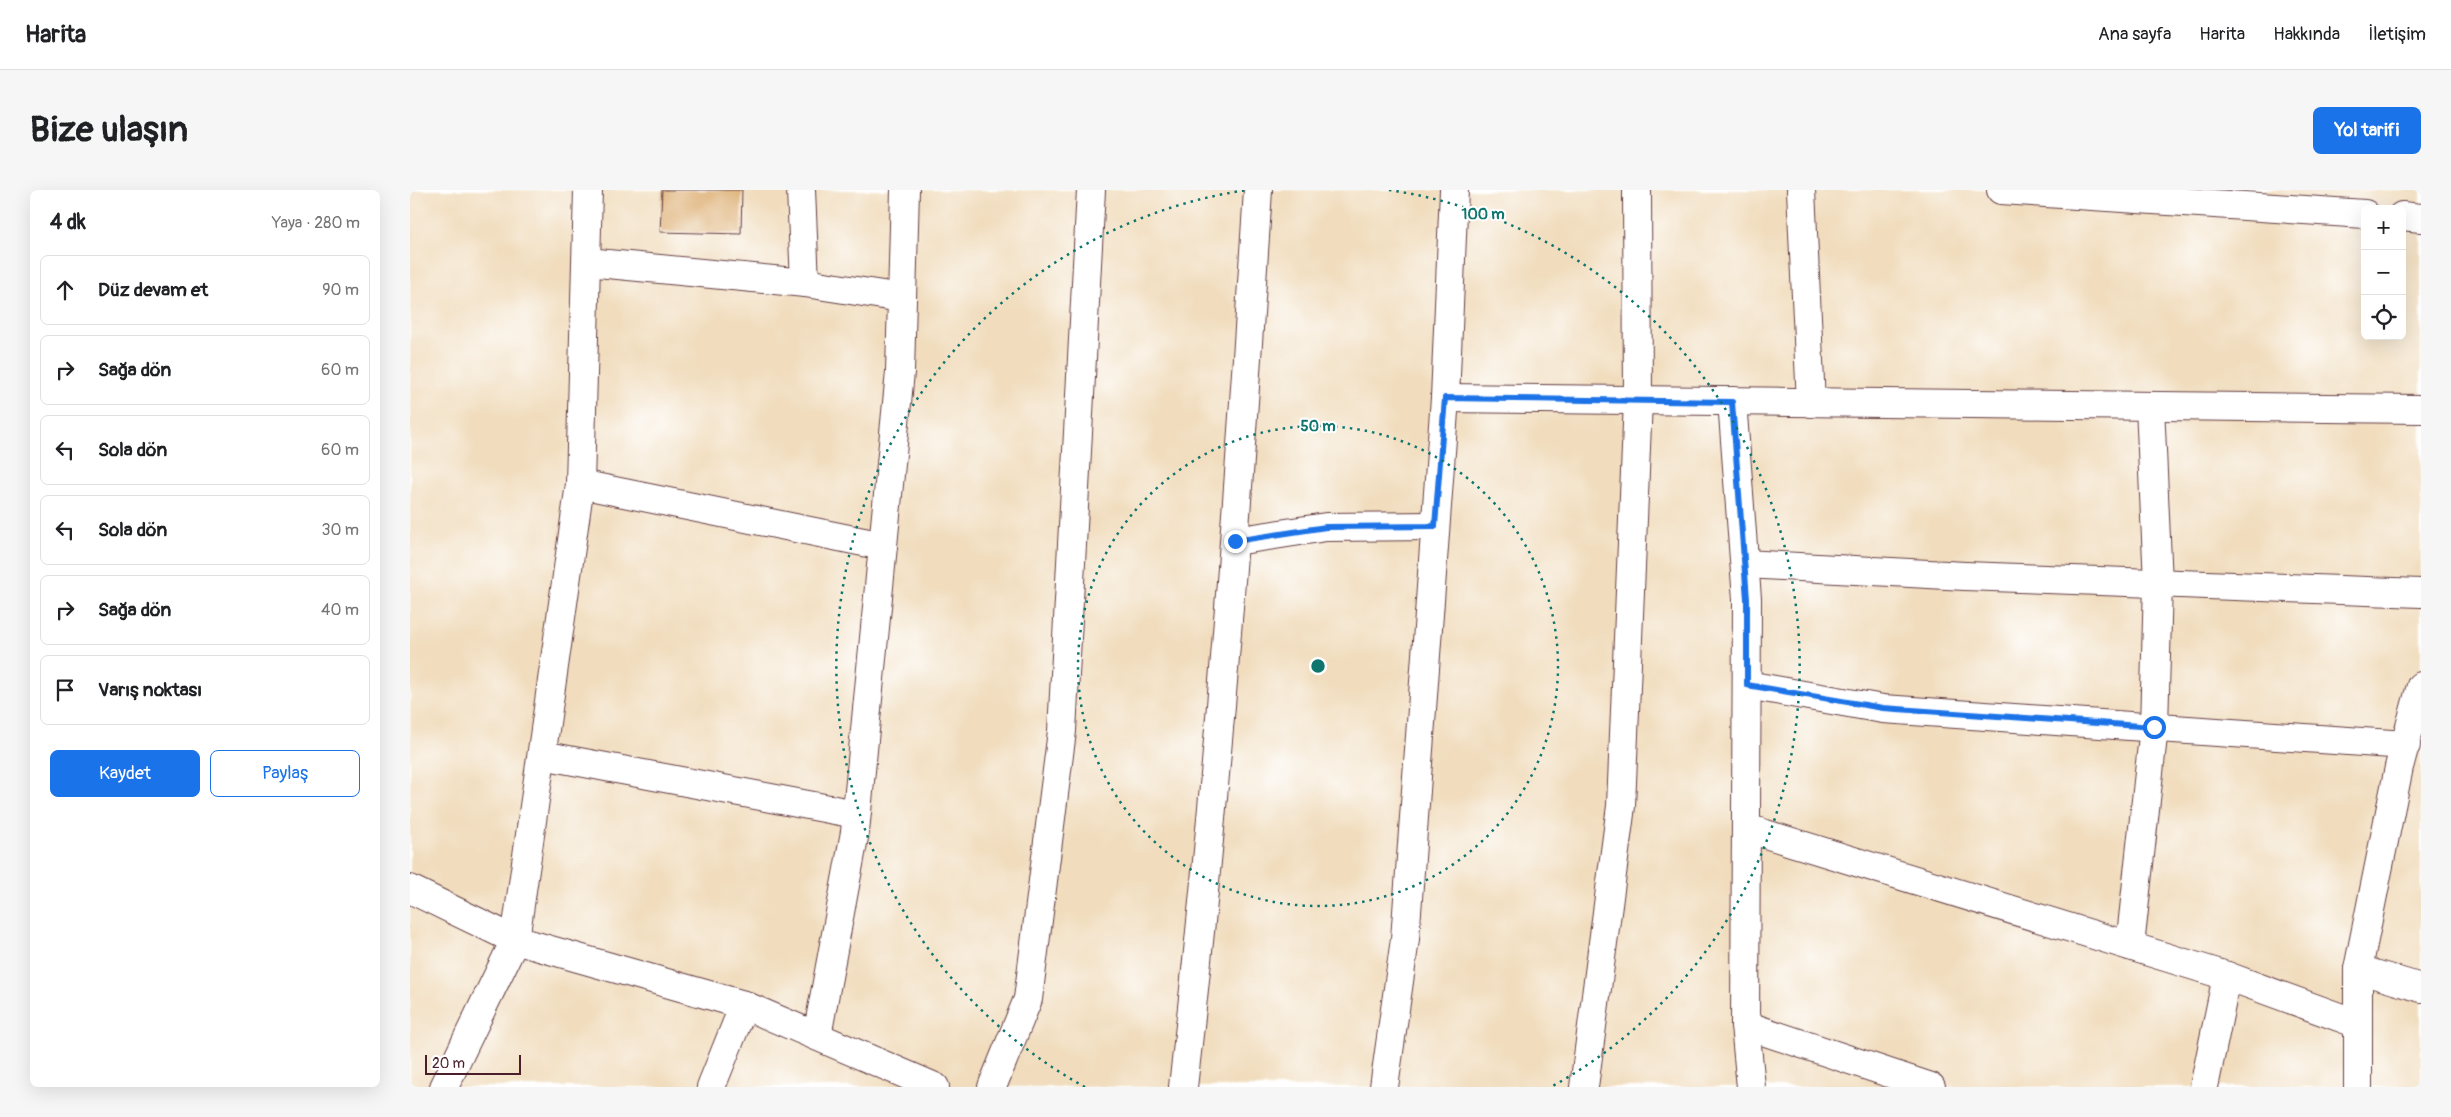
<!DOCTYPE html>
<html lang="tr">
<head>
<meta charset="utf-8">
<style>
  body { margin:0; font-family:Pangolin,sans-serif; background:#f6f6f6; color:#202124 }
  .controls { position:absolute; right:15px; top:15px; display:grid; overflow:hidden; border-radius:8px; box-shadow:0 5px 20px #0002 }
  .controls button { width:45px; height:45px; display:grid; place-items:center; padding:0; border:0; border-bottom:1px solid #e0e0e0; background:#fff; color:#202124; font:25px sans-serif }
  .scale { position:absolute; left:15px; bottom:12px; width:96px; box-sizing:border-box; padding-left:5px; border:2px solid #4a1f2b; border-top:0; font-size:14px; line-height:18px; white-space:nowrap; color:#4a1f2b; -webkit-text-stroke:4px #fff; paint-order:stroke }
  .stop { position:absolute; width:15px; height:15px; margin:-11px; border:4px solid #1a73e8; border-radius:50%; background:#fff }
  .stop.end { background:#1a73e8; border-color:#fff; box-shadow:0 1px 5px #0008 }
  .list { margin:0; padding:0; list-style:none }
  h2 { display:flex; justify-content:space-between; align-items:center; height:65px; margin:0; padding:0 20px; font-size:21px }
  h2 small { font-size:16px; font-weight:400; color:#757577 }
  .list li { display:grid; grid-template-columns:32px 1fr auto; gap:15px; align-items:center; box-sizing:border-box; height:70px; margin:0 10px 10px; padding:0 10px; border:1px solid #e0e0e0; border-radius:8px }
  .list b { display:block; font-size:19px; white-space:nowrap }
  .list em { font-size:16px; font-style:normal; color:#757577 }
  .actions { display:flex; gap:10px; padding:15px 20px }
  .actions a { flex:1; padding:11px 0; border:1px solid #1a73e8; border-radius:8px; text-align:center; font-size:18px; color:#1a73e8 }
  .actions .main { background:#1a73e8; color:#fff }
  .icon { flex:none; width:28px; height:28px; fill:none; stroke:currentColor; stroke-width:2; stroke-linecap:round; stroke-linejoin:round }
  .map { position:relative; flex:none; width:2011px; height:897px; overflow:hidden; border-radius:8px }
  header { display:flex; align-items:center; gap:30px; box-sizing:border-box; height:70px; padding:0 25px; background:#fff; border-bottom:1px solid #e0e0e0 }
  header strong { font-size:24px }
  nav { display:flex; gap:28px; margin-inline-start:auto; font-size:18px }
  .intro { display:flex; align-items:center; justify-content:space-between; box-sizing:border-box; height:120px; padding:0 30px }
  h1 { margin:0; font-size:35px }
  .button { padding:12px 22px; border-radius:8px; background:#1a73e8; color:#fff; font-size:18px; font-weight:700 }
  main { display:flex; gap:30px; padding:0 30px }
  aside { flex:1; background:#fff; border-radius:8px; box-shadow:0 5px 20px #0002 }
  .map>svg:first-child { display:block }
  .building { fill:#d9a663 }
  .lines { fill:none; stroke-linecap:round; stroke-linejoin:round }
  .minor-casing { stroke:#633c41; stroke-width:30 }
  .minor { stroke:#fff; stroke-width:28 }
  .route { stroke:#1a73e8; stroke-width:6 }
  .ring { fill:none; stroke:#0f766e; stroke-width:2.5; stroke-dasharray:2.5 5 }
  .centre { fill:#0f766e; stroke:#fff; stroke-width:2.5 }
  .ring-label { font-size:15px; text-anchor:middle; font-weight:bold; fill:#0f766e; stroke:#fff; stroke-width:4; stroke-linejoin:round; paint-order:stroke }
</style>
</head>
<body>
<header>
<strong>Harita</strong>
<nav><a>Ana sayfa</a><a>Harita</a><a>Hakkında</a><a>İletişim</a></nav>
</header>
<div class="intro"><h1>Bize ulaşın</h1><a class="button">Yol tarifi</a></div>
<main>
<aside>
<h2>4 dk<small>Yaya · 280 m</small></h2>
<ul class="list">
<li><svg class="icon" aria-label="ahead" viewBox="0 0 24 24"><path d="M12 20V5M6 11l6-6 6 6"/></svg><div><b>Düz devam et</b></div><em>90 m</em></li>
<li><svg class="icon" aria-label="right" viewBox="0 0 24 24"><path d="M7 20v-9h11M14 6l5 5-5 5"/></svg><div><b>Sağa dön</b></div><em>60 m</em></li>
<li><svg class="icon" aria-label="left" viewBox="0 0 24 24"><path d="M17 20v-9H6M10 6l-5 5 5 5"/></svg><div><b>Sola dön</b></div><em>60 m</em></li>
<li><svg class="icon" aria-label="left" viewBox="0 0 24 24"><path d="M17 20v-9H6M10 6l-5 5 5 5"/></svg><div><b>Sola dön</b></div><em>30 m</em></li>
<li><svg class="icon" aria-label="right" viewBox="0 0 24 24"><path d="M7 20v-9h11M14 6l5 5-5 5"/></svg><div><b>Sağa dön</b></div><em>40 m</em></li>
<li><svg class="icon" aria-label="arrive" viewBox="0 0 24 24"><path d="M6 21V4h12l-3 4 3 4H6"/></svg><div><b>Varış noktası</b></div></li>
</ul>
<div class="actions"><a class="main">Kaydet</a><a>Paylaş</a></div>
</aside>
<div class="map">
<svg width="2011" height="897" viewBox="0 0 2011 897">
  <rect width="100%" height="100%" fill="#fff"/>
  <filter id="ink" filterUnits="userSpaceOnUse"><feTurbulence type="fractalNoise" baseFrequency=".02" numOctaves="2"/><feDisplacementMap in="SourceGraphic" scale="10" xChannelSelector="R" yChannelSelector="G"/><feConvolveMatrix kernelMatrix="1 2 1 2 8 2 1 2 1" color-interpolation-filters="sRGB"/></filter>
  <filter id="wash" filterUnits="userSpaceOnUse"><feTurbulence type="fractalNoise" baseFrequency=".0096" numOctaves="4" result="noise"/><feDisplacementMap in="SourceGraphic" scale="20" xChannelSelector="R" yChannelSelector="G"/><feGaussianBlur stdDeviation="1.12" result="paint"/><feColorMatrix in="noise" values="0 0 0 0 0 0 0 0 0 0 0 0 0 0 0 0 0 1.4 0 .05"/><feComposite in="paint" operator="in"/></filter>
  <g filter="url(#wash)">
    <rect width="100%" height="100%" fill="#f1ddbe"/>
    <g id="blocks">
      <polygon class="building" points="252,0 332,0 331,44 250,42"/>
    </g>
  </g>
  <g filter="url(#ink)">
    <use href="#blocks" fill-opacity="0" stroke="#633c41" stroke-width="1"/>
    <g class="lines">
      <defs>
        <g id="minor">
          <polyline points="391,0 395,93"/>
          <polyline points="1391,0 1401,213"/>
          <polyline points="1591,0 1955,24"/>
          <polyline points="1992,26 2011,28"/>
          <polyline points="177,72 395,93 492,108"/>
          <polyline points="1035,208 2011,219"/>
          <polyline points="1322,211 1337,409 1335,835 1341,897"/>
          <polyline points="170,294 473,356"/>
          <polyline points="825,351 916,337 1025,336"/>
          <polyline points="1335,374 1555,386 2011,403"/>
          <polyline points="1337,495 1473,519 1996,555"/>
          <polyline points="132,565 446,624"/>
          <polyline points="1336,638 1817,786 1948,834"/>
          <polyline points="0,699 105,750 334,815 525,897"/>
          <polyline points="1720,756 1744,537 1748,393 1740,216"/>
          <polyline points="1948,779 2011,798"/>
          <polyline points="1335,835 1521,897"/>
          <polyline points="407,846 445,642 490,182 495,0"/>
          <polyline points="34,897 105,750 170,294 178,0"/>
          <polyline points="301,897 334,815"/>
          <polyline points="582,897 618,809 652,541 681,0"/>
          <path d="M 773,897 C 808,599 829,299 848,0"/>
          <polyline points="974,897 995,749 1035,208 1044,0"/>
          <polyline points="1174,897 1211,616 1228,210 1227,0"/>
          <polyline points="1794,897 1817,786"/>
          <polyline points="1948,897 1948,779 1989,577 2011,496"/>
        </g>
      </defs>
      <use href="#minor" class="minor-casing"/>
      <use href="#minor" class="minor"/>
    </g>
  </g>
  <g class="lines" filter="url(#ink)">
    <polyline class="route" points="825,351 916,337 1025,336 1035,208 1322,212 1337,409 1337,495 1473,518 1744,537"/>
  </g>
  <g class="ring">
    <circle cx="908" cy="476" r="240"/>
    <path d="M675 897A481 481 0 0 1 837 0M979 0A481 481 0 0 1 1141 897"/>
  </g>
  <circle cx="908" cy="476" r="8" class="centre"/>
  <g class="ring-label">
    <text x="1073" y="29">100 m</text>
    <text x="908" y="241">50 m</text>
  </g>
</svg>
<div class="controls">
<button>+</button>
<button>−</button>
<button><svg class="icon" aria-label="locate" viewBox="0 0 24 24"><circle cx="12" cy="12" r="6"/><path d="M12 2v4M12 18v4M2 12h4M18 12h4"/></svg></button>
</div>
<div class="scale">20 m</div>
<div class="stop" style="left:1744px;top:537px"></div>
<div class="stop end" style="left:825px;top:351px"></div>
</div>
</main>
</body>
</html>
